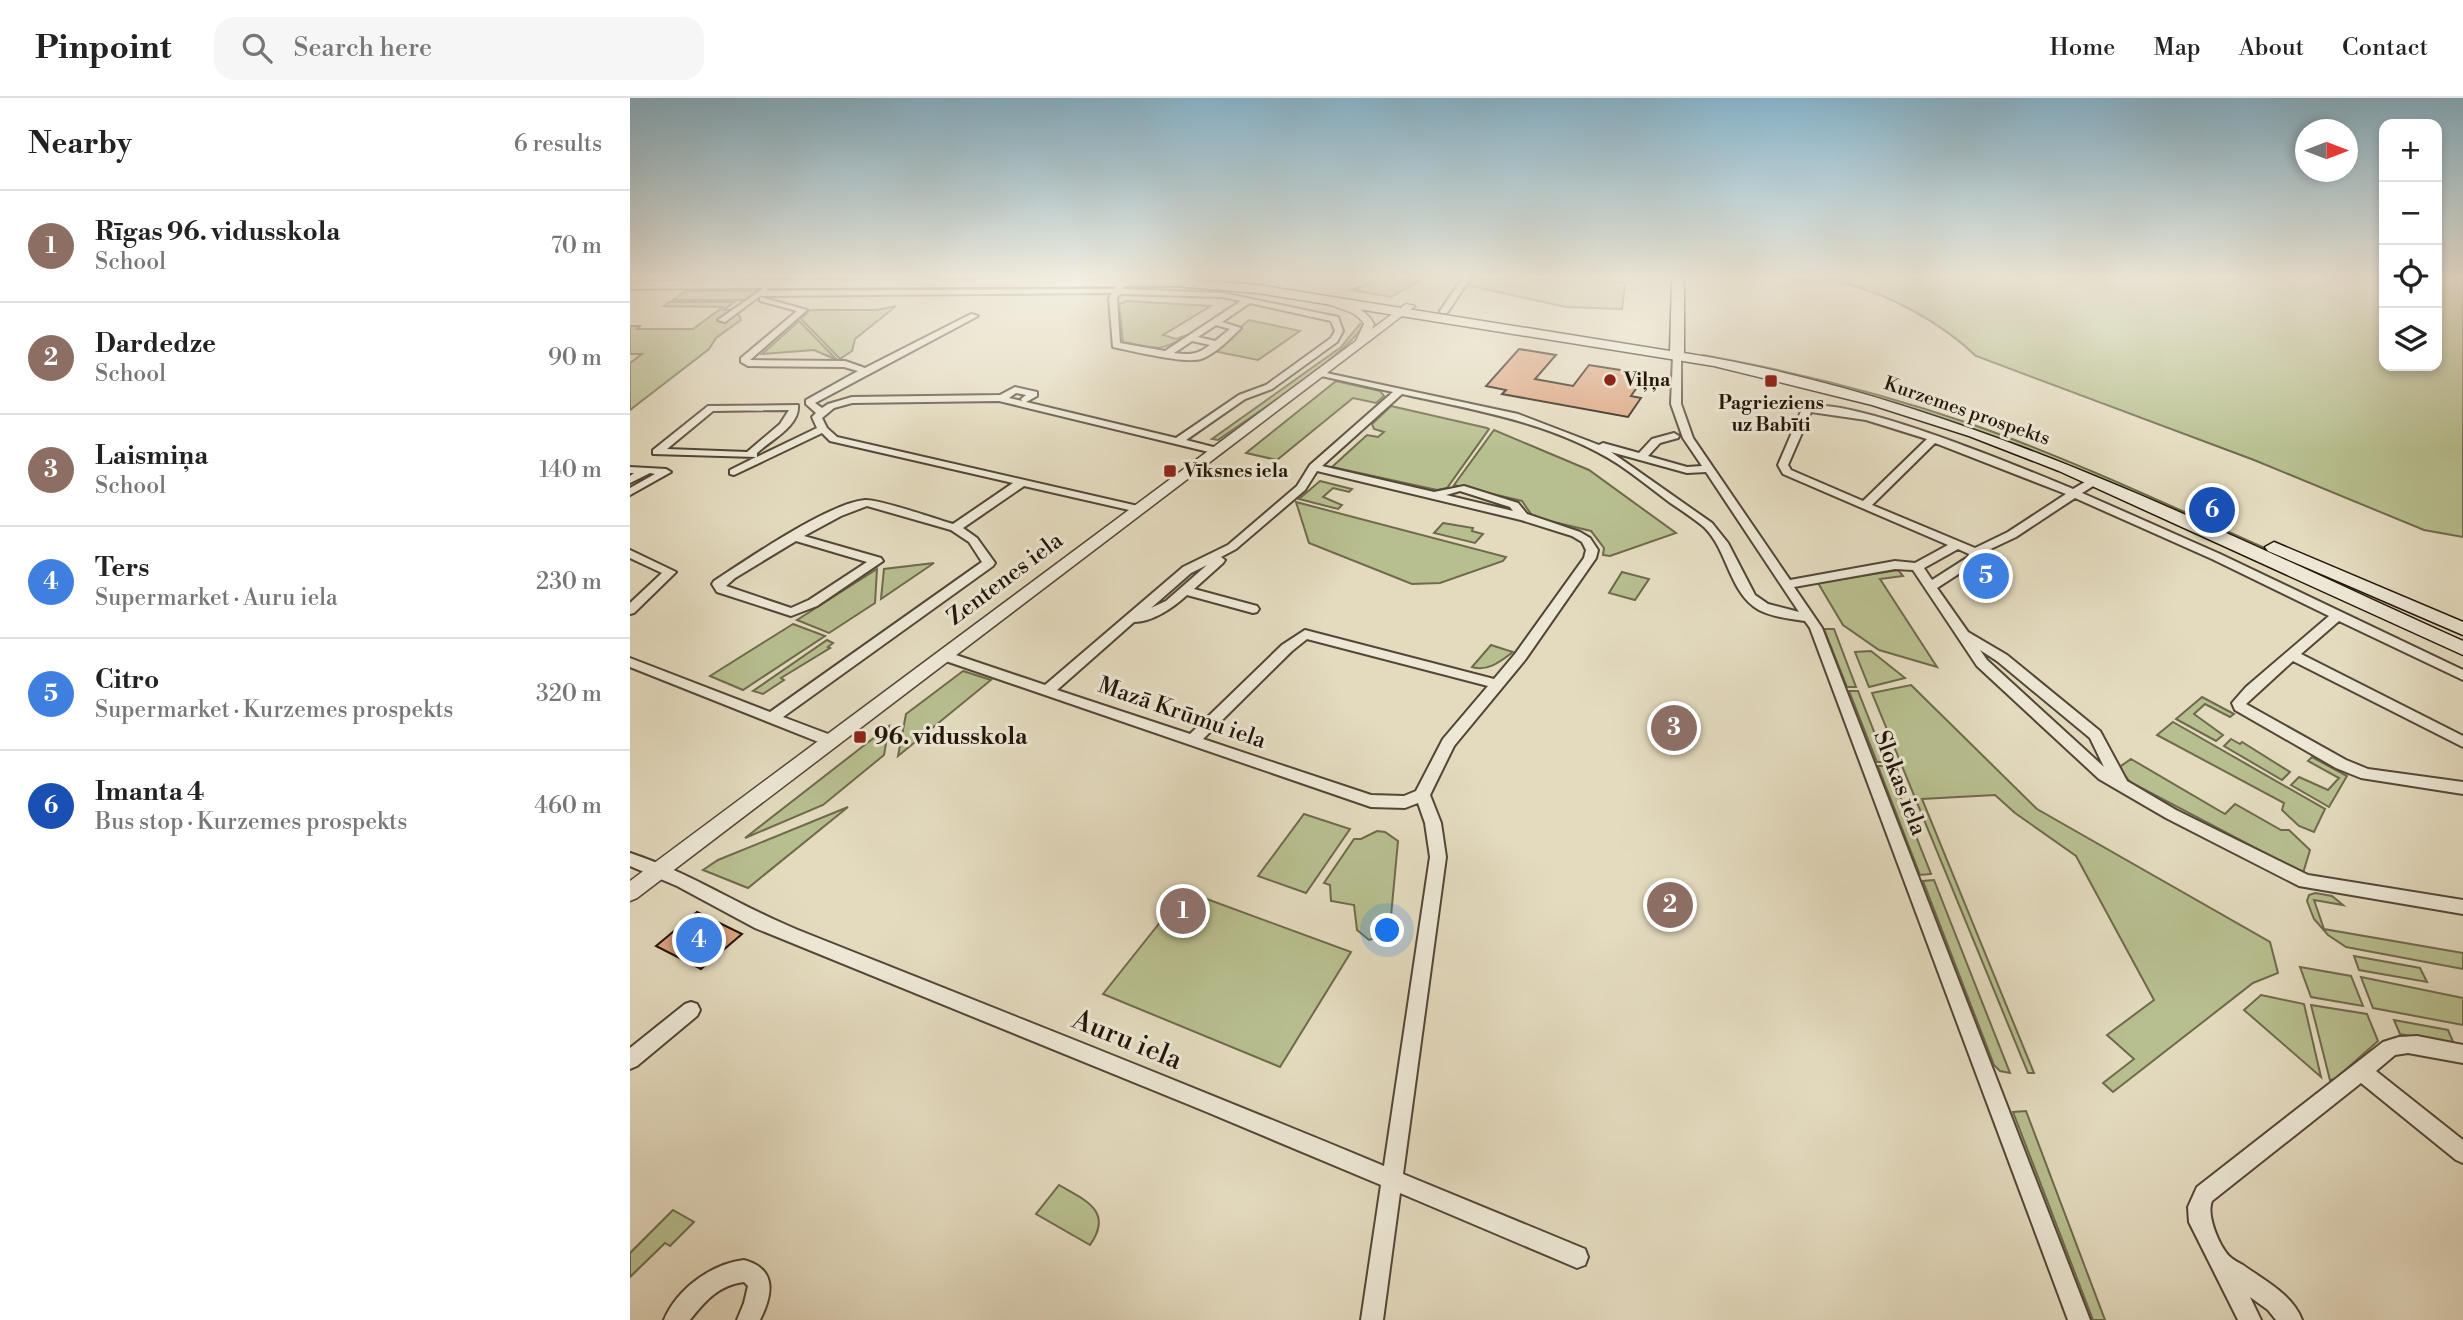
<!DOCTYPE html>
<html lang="en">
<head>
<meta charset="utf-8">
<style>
  body { margin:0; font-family:"Libre Bodoni",serif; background:#f6f6f6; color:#222 }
  .controls { position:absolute; right:21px; top:21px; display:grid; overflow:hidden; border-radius:14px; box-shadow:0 4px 10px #0003 }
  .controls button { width:63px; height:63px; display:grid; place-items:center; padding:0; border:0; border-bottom:2px solid #e0e0e0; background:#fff; color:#222; font:35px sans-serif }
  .compass { position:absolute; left:1665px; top:21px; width:63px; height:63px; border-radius:50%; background:#fff; box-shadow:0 4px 10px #0003; rotate:90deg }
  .you { position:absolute; left:758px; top:833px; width:24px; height:24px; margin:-18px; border:5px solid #fff; border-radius:50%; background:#1a73e8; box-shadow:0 0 0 10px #1a73e833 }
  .badge { display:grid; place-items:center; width:46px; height:46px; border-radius:50%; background:#1a73e8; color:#fff; font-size:23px; font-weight:700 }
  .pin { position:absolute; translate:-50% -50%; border:4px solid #fff; box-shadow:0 2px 7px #0006 }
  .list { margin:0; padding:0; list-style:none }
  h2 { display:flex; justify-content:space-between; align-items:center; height:91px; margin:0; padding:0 28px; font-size:30px }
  h2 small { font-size:23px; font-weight:400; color:#767676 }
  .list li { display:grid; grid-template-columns:46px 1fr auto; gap:21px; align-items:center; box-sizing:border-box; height:112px; padding:0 28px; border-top:2px solid #e0e0e0 }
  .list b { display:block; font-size:26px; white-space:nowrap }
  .list p { margin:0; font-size:23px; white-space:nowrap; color:#767676 }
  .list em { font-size:23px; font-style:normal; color:#767676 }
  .icon { flex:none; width:38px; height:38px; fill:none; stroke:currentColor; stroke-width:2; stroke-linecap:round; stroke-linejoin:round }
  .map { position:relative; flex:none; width:1833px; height:1222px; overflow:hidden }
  header { display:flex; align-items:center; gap:42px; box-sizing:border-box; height:98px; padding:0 35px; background:#fff; border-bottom:2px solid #e0e0e0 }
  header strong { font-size:33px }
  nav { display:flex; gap:38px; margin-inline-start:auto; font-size:24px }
  .search { width:490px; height:63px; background:#f6f6f6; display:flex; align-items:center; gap:18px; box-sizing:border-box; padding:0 24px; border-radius:21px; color:#767676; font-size:26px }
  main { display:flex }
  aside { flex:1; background:#fff }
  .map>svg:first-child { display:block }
  .green { fill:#b8bf8f; stroke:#6e6a4c; stroke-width:2 }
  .building { fill:#dea582; stroke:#231408; stroke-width:2 }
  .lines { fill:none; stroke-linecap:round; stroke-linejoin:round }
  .minor-casing { stroke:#534636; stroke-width:4 }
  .tertiary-casing { stroke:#534636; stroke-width:3 }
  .secondary-casing { stroke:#231408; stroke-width:3 }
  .minor { fill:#ede8d5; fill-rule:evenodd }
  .tertiary { fill:#ede8d5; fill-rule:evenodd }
  .secondary { fill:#ede8d5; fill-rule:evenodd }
  .poi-dot { fill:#8f2418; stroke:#ede8d5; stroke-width:2.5 }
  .labels { text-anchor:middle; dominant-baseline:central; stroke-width:6; stroke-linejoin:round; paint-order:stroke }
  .far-poi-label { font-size:19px; font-weight:bold; fill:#231408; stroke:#ede8d5; text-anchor:start }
  .far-street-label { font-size:19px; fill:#231408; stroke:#ede8d5 }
  .street-label { font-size:23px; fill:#231408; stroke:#ede8d5 }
  .poi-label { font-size:23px; font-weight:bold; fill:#231408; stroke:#ede8d5; text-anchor:start }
  .near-street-label { font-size:28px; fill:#231408; stroke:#ede8d5 }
</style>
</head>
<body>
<header>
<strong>Pinpoint</strong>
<div class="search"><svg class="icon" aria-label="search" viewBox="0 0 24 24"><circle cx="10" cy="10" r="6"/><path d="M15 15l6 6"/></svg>Search here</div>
<nav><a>Home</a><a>Map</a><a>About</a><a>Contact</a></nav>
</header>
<main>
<aside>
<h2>Nearby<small>6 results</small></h2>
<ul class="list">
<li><span class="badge" style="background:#8d6e63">1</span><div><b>Rīgas 96. vidusskola</b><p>School</p></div><em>70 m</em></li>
<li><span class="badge" style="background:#8d6e63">2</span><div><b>Dardedze</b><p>School</p></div><em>90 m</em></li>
<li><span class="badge" style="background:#8d6e63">3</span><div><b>Laismiņa</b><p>School</p></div><em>140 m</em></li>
<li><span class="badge" style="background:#3f7fe0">4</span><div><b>Ters</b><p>Supermarket · Auru iela</p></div><em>230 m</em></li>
<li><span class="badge" style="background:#3f7fe0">5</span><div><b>Citro</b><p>Supermarket · Kurzemes prospekts</p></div><em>320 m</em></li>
<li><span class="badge" style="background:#1a4fb4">6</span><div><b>Imanta 4</b><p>Bus stop · Kurzemes prospekts</p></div><em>460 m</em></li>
</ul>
</aside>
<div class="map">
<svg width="1833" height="1222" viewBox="0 0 1833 1222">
  <rect width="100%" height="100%" fill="#e4dbbf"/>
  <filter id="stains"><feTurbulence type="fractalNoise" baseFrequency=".00286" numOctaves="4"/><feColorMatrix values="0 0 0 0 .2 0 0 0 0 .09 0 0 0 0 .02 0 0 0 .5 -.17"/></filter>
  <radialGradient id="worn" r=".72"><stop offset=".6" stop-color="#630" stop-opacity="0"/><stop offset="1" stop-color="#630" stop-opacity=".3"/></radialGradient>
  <g class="green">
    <polygon points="748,181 791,182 761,199 722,192"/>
    <polygon points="841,181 977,181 995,186 992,211 936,209 837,187"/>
    <path d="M 1165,181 L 1754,181 L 1754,268 L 1807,268 L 1807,181 L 1833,181 L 1833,439 L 1794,432 L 1624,362 L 1346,258 C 1310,224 1261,197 1213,185 C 1198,181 1177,186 1165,181 Z"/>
    <polygon points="56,193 129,193 117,202 43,202"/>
    <path d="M 497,203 L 581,208 L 533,237 L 546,241 L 560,236 C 528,255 528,251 493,244 L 489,206 Z"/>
    <polygon points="39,204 104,204 94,212 100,212 89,221 96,221 107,213 111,222 86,240 79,251 0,312 0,265 12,256 0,256 0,228 10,228 7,231 63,231 93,209 34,208"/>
    <polygon points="266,208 225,241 222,253 210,261 171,221 180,212 247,212"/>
    <polygon points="619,222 670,233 628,262 583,253"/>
    <polygon points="169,223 173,227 207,262 184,252 132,256"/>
    <path d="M 730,226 L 733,227 C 719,256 619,320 588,342 L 582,341 L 711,249 Z"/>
    <path d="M 1073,257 C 1163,273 1254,296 1341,326 C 1441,361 1538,407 1635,450 L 1630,454 L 1371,342 L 1301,318 L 1071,260 Z"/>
    <polygon points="706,283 750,293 754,298 746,305 723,300 647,362 616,355"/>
    <polygon points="761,308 857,330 859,331 817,390 807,392 702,369 737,337 748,339 754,334 744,331 742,326"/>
    <polygon points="864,332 959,372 1046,435 980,458 973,457 974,450 961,433 903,419 892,403 824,387"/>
    <polygon points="690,383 722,391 719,394 703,390 693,399 712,407 708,411 669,401"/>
    <polygon points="666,404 876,459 873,463 810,485 782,486 679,445"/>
    <polygon points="813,425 843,430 842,433 853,436 845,445 804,435"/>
    <polygon points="304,465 251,501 254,471"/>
    <polygon points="247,471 245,505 199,535 167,522"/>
    <polygon points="1268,472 1273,478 1250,481 1307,569 1249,552 1213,527 1188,485"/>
    <polygon points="992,474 1019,481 1005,502 979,495"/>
    <polygon points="163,526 195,538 113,592 80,578"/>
    <polygon points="1194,531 1204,531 1226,589 1217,589"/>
    <polygon points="197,542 203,545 198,549 200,550 151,580 154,582 133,596 123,593"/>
    <path d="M 861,547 L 883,554 C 871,563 858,574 842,569 Z"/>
    <polygon points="1241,553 1275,580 1239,589 1225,554"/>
    <polygon points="333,573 361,582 268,658 276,616"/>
    <polygon points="1281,587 1407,711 1640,844 1648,875 1623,885 1483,994 1473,985 1504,961 1477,937 1524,902 1446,758 1385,715 1365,697 1292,701 1404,975 1398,975 1242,595"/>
    <polygon points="1219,593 1228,593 1256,664 1247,664"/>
    <polygon points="1572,599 1604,616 1600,619 1575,606 1564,616 1593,637 1586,643 1546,621"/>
    <polygon points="1543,624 1695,711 1684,734 1669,728 1652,712 1654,705 1527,637"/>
    <polygon points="259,628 254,657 193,707 115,740"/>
    <polygon points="1601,641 1610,646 1612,644 1660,674 1652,682 1594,648"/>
    <polygon points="1682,659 1717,678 1699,709 1661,687 1669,679 1698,692 1709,680 1678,663"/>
    <polygon points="1501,661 1595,716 1605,706 1651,732 1659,732 1680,752 1673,775 1500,684 1488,670"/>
    <polygon points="1248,668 1258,668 1301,776 1290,777"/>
    <polygon points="218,709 118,790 73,772 88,762"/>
    <polygon points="674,716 720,731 676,795 628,778"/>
    <polygon points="747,733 755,734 768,743 760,829 756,837 739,842 727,832 724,807 701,803 700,787 694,785 724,741 731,741"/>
    <polygon points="1304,782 1380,975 1370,973 1364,967 1293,783"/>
    <polygon points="555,793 721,854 650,969 473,896"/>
    <polygon points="1685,795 1702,798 1713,807 1684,802 1694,831 1833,855 1833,871 1716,849 1698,837 1684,821 1677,803 1679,797"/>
    <polygon points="1724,858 1790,870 1797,884 1729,872"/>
    <polygon points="1670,869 1721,878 1733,908 1681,899"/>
    <polygon points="1731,879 1833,900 1833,927 1743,910"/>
    <polygon points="1631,897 1674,906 1691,979 1614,912"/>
    <polygon points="1681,907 1737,916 1748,943 1705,981 1700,982"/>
    <polygon points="1764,922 1818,932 1824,946 1770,936"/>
    <polygon points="1396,1013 1475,1222 1463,1222 1383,1014"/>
    <path d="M 429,1087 C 455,1102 484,1113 460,1147 L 406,1116 Z"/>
    <polygon points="43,1112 64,1124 40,1148 35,1145 0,1179 0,1155"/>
  </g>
  <g class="building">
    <polygon points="889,251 926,257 905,281 943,288 959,267 1016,276 1001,298 1011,300 998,319 872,296 876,292 856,288"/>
    <polygon points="67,814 112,836 71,871 26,848"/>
  </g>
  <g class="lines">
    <defs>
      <g id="minor">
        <polygon points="832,181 840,181 817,215 811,215 810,213"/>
        <path d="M 489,185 L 495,185 L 493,191 L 593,195 L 708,219 L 713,233 L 707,244 L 642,291 L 615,301 L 556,342 L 591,351 L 591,355 L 587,356 L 369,303 L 222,305 L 204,310 L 192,320 L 197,330 L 207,339 L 508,408 L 514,411 L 508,414 L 394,388 L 333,430 L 347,440 L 365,465 L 363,468 L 153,619 L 206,639 L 208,643 L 206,647 L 196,647 L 0,569 L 0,560 L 140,614 L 352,464 L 339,444 L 321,432 L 237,408 L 211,418 L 174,438 L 251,460 L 253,463 L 187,508 L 161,518 L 87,494 L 82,486 L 84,483 C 116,462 199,405 235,402 C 249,401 306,421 323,426 L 383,385 L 200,343 L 192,335 L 104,377 L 100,376 L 100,372 L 126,359 L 23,356 L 23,352 L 78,308 L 168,307 C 170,328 141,342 127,355 L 127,359 L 187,330 L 182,319 L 186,315 L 176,306 L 176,302 L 228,273 L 214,269 L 118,268 L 111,264 L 111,260 L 167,213 L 130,203 L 130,199 L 177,212 L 120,262 L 215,263 L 235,270 L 341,216 L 348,218 L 185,305 L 192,310 L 198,306 L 222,299 L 370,297 L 385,289 L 407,294 L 407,298 L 396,304 L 546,340 L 609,297 L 636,287 L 701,240 L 705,233 L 701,223 L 620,205 L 592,224 L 611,230 C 601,240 585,256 571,261 C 554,266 502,253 483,249 L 479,200 L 482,195 L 130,198 L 95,224 L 88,222 L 134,190 L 137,190 L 137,193 L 485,191 ZM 490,196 L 593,199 L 611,203 L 535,253 L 490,245 L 487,200 ZM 586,227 L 600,231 L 585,243 L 568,239 ZM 562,243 L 580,247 C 567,257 560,257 544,255 ZM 386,295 L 396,297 L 391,301 L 392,303 L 379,300 ZM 159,312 L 150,326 L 117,354 L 37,351 L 83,313 ZM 166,443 L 237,464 L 179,502 L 161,510 L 96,488 L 105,480 Z"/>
        <path d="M 1047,255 L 1051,258 L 1051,306 L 1063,340 L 1160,482 L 1265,463 L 1285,465 L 1318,447 L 1153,376 L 1148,367 L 1172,311 C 1204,290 1402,374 1443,391 L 1460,381 L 1468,381 L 1468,385 L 1452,395 L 1590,456 L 1833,572 L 1833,582 L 1709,523 L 1671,556 L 1833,638 L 1833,649 L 1663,563 L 1616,606 L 1716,662 L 1738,671 L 1833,684 L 1833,696 L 1731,680 L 1706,670 L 1605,612 L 1602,605 L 1616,589 L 1699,518 L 1582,461 L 1445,400 L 1386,439 L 1350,456 L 1347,464 L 1307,490 L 1338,534 L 1377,557 L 1470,633 L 1497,683 L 1546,712 L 1678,777 L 1833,802 L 1833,816 L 1669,788 L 1536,720 L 1469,681 L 1347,568 L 1283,472 L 1265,471 L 1164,489 L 1192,530 L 1460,1222 L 1438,1222 L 1180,530 L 1175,523 C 1160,521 1143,519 1129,512 C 1099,495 1098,452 1074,429 C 1063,420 1051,412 1039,404 C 1022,391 1006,378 988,366 C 924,325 845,312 772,296 L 692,368 L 804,394 L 834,388 L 888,405 L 897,416 L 950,434 L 960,440 L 968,452 L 966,460 L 895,562 L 824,648 L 800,697 L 811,725 L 816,759 L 773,1076 L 955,1151 L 958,1159 L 955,1167 L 947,1170 L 770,1095 L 753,1222 L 731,1222 L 751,1087 L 572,1012 L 125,830 L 47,788 L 0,768 L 0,755 C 59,774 111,809 168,832 C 364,910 559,987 754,1068 L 800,759 L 795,725 L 788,705 L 775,710 L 741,709 L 310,561 L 308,558 L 310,555 L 320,555 L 415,587 L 553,469 L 598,447 L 667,388 L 680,367 L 763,294 L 687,277 L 687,273 L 888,316 L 969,347 L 973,345 L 1009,355 L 1022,341 L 1044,335 L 1049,338 L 1048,340 L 1030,345 L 1018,358 L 1057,369 L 1072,368 L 1053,340 L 1041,306 L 1043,258 ZM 1181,314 L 1236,322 L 1297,341 L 1233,403 L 1161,372 L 1158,367 ZM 1305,345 L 1436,396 L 1378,434 L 1345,450 L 1242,407 ZM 981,354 L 1057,375 L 1076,374 L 1169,514 L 1138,506 L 1125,497 L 1098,445 L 1082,425 ZM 687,373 L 891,422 L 942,438 L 952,444 L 956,452 L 954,460 L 885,556 L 864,581 L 675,532 L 652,547 L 560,636 L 427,592 L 504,524 C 523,524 544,509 557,497 L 623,515 L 627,514 L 629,511 L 627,508 L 564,491 L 593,465 L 595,462 L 591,459 L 606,451 L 675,392 ZM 830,393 L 880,409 L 883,413 L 816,397 ZM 1328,451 L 1339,456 L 1338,459 L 1302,482 L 1294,470 ZM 577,467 L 536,503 L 521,510 L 561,475 ZM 677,541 L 858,588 L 813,641 L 786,693 L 774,698 L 741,697 L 573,641 L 662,553 ZM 1350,552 L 1367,563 L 1460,640 L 1474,669 L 1357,562 Z"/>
        <polygon points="0,369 36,371 41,374 0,397 0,390 25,376 20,375 0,385 0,378 4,375 0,375"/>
        <polygon points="0,452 46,474 4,515 0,516 0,505 32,475 0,460"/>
        <polygon points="61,904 67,906 70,912 67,918 7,968 0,971 0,950 55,906"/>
        <path d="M 1787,938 L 1833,947 L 1833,965 L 1778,955 L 1765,957 L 1746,973 L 1833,1042 L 1833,1065 L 1826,1062 L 1731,985 L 1582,1103 C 1576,1117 1589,1147 1599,1158 C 1603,1162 1609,1165 1613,1167 C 1635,1183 1662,1196 1672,1222 L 1646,1222 L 1638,1212 L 1620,1199 L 1631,1222 L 1608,1222 L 1559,1124 L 1558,1109 L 1567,1089 L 1753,944 L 1769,939 Z"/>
        <path d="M 114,1162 C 147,1171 143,1196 130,1222 L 107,1222 L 114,1205 L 118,1188 L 114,1184 C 89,1187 75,1203 60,1222 L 34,1222 C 47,1191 81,1166 114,1162 Z"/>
      </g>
      <path id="tertiary" d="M 696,201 C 713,200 737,211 744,226 L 742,231 L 776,206 L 785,208 L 7,800 L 0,803 L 0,783 L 726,243 L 734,226 C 726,212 710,212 696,205 Z"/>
      <g id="secondary">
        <path d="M 552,181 L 628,187 L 1040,253 L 1042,181 L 1054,181 L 1054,255 C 1330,299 1581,430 1833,543 L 1833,557 L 1429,373 L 1339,338 L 1242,307 L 1084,268 L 628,195 L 547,188 L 0,191 L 0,183 Z"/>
        <polygon points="1644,444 1833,524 1833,537 1638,453 1635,449"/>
      </g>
    </defs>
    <use href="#minor" class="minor-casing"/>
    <use href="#tertiary" class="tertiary-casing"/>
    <use href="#secondary" class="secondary-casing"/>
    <use href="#minor" class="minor"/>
    <use href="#tertiary" class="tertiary"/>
    <use href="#secondary" class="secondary"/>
  </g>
  <linearGradient id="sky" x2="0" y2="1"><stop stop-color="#87b7d0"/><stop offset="0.51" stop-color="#f3efe2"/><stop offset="1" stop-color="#f3efe2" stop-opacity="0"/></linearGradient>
  <rect width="1833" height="352" fill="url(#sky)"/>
  <g class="poi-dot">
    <circle cx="980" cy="282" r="7"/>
    <rect x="1134" y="276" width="14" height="14" rx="3.5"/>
    <rect x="533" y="366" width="14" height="14" rx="3.5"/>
    <rect x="223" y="632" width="14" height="14" rx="3.5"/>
  </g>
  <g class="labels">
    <g class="far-poi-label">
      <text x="994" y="282">Viļņa</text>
      <text x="1141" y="305" text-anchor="middle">Pagrieziens<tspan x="1141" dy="22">uz Babīti</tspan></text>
      <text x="554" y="373">Vīksnes iela</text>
    </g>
    <g class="far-street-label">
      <text transform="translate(1337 313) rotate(19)">Kurzemes prospekts</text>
    </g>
    <g class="street-label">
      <text transform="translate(375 481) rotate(-37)">Zentenes iela</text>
      <text transform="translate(552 615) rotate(19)">Mazā Krūmu iela</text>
      <text transform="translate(1270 685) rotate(69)">Slokas iela</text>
    </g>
    <g class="poi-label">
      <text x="244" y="639">96. vidusskola</text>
    </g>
    <g class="near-street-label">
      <text transform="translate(497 942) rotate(22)">Auru iela</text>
    </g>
  </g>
  <rect width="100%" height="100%" filter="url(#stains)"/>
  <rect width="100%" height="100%" fill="url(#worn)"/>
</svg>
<div class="controls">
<button>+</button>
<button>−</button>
<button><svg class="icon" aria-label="locate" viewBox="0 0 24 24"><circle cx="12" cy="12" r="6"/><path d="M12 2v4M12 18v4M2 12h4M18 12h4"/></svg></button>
<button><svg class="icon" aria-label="layers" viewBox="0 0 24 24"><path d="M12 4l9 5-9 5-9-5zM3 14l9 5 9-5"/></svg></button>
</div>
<svg class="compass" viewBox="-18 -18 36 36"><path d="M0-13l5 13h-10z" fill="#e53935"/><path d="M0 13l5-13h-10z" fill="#767676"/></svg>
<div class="you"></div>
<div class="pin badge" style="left:553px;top:813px;background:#8d6e63">1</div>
<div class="pin badge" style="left:1040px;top:807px;background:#8d6e63">2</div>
<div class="pin badge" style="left:1044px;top:630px;background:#8d6e63">3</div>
<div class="pin badge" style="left:69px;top:842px;background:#3f7fe0">4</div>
<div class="pin badge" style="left:1356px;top:478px;background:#3f7fe0">5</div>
<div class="pin badge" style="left:1582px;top:412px;background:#1a4fb4">6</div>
</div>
</main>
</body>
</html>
